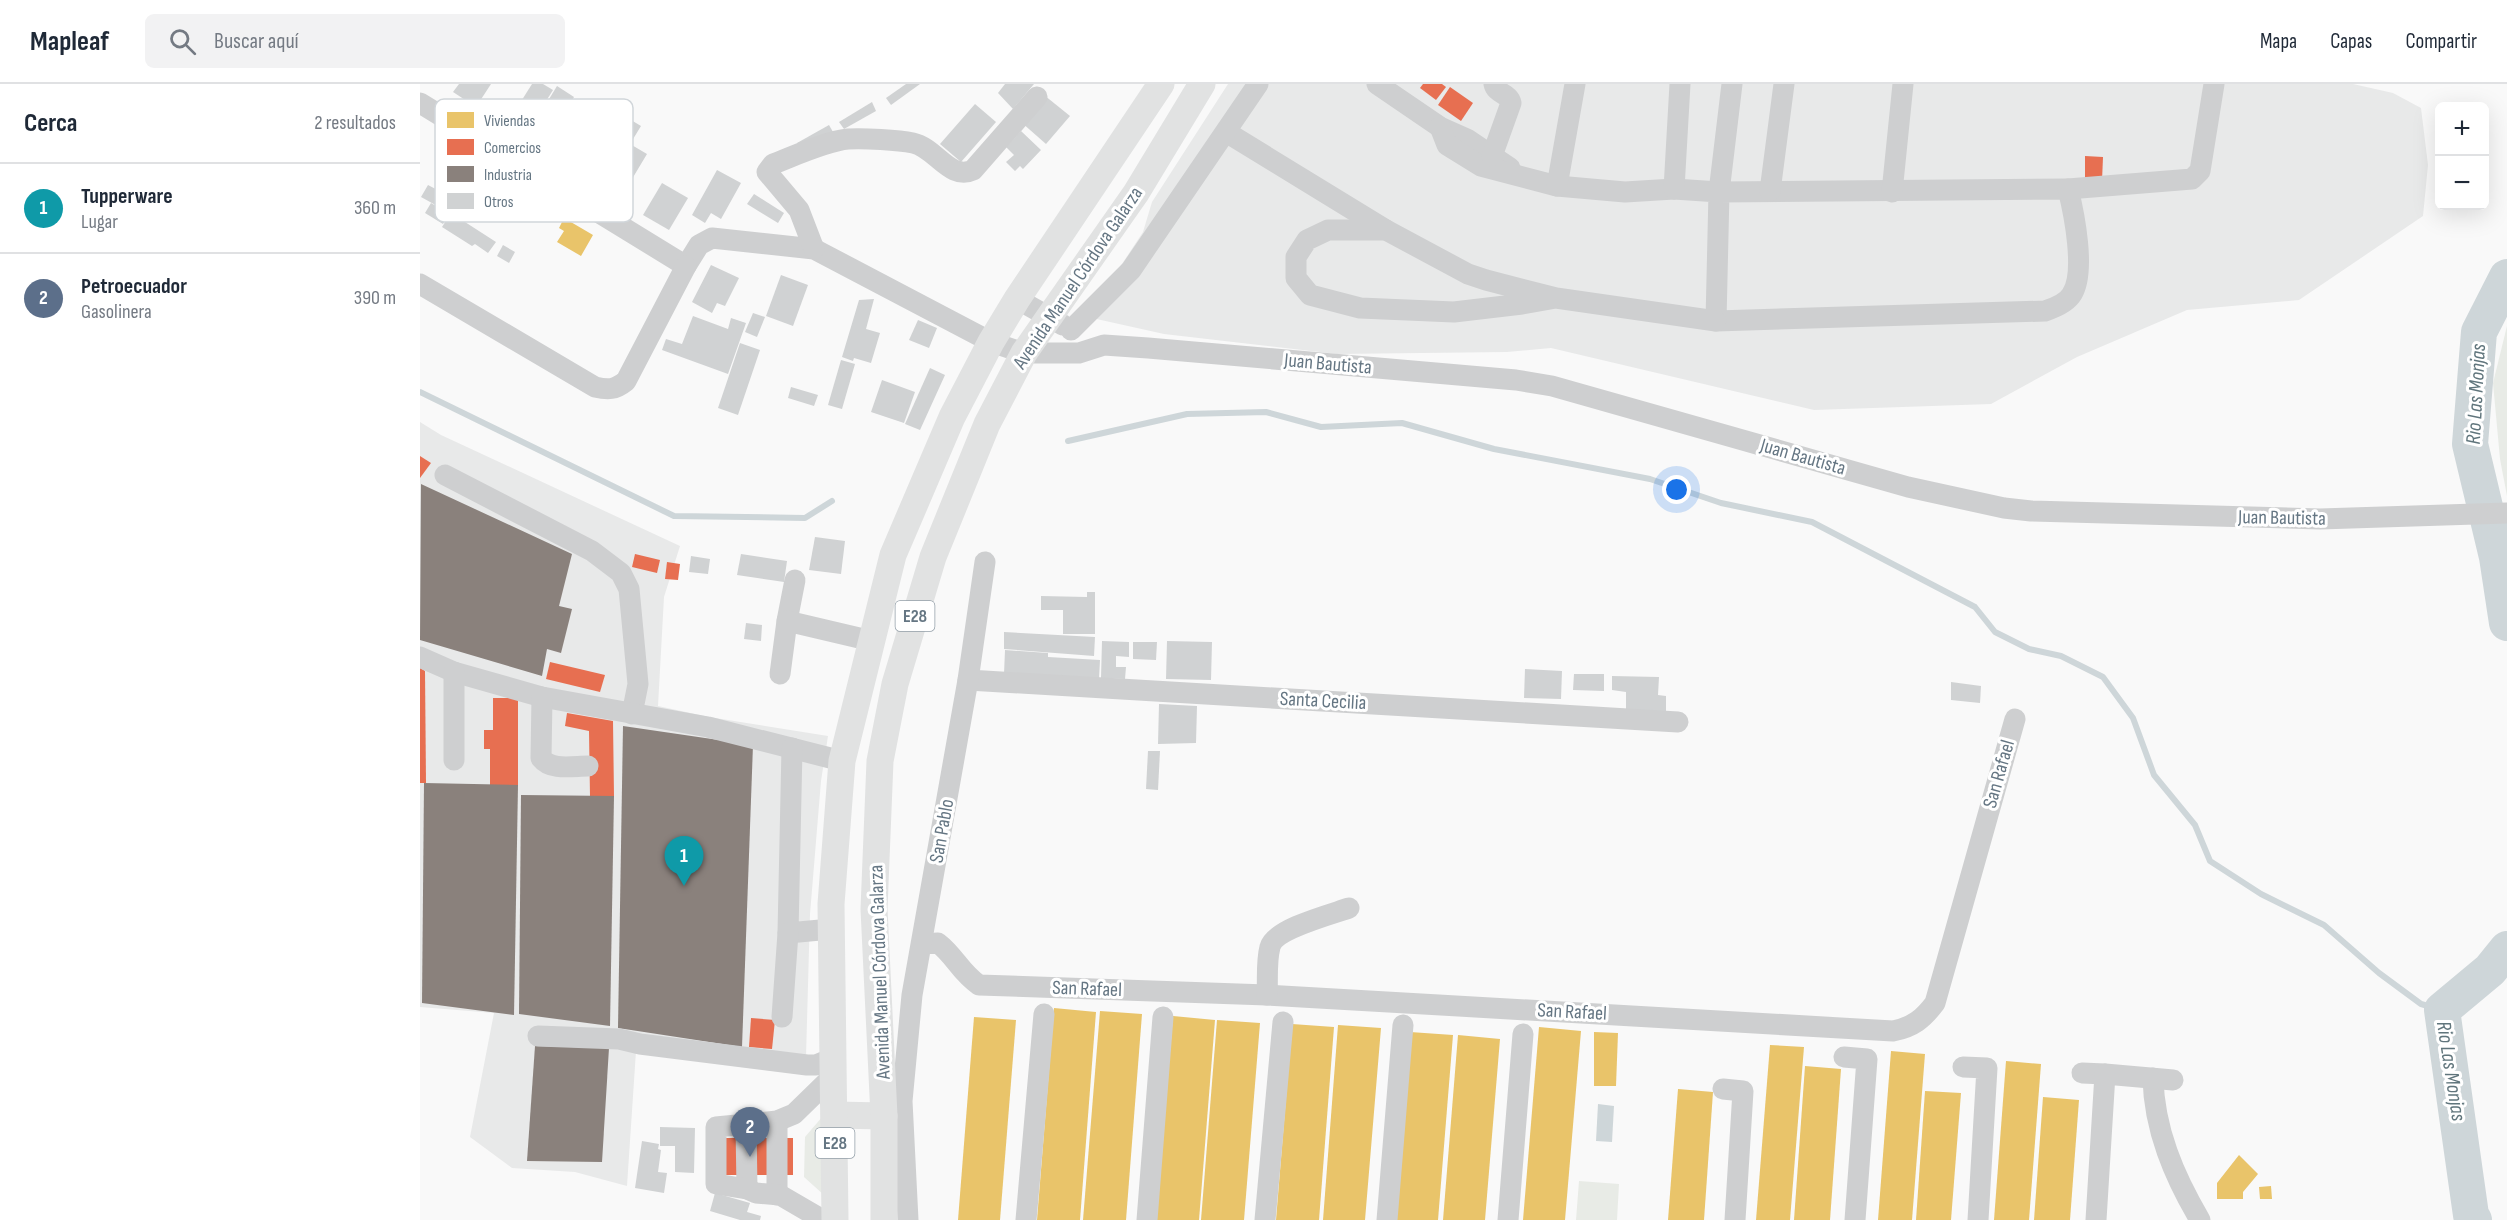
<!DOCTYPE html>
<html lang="es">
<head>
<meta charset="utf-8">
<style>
  body { margin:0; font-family:"Sofia Sans Condensed",sans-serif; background:#f2f2f3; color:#1f2937 }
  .controls { position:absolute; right:18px; top:18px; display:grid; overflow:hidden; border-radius:9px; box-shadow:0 6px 24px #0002 }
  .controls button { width:54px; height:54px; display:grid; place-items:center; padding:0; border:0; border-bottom:2px solid #e0e1e3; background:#fff; color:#1f2937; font:30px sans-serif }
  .you { position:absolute; left:1257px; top:406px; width:21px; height:21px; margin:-15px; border:4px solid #fff; border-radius:50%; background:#1a73e8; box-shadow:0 0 0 9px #1a73e833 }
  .badge { display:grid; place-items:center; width:39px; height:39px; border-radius:50%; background:#56606c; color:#fff; font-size:20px; font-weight:700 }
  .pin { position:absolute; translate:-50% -50px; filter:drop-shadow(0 2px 3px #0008) }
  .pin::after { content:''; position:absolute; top:32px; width:21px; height:18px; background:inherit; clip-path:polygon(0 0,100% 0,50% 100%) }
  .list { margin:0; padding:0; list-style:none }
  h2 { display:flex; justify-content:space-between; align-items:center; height:78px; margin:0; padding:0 24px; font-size:26px }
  h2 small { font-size:20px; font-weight:400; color:#747a83 }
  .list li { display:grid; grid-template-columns:39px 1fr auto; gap:18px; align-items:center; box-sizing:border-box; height:90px; padding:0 24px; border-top:2px solid #e0e1e3 }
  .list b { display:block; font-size:22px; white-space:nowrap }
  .list p { margin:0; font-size:20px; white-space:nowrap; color:#747a83 }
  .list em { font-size:20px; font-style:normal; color:#747a83 }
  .icon { flex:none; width:33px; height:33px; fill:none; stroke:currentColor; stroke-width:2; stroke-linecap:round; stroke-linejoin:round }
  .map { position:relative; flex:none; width:2087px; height:1136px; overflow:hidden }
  header { display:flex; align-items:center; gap:36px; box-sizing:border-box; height:84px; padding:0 30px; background:#fff; border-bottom:2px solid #e0e1e3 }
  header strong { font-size:28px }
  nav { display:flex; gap:33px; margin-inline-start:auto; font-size:21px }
  .search { width:420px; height:54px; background:#f2f2f3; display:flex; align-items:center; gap:15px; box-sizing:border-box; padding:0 21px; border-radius:9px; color:#747a83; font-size:22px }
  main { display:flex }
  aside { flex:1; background:#fff }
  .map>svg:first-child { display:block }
  .built { fill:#e8e9e9 }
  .green { fill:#e8ebe6 }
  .water { fill:#ced6d9 }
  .homes { fill:#e9c46a }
  .shops { fill:#e76f51 }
  .industry { fill:#8a817c }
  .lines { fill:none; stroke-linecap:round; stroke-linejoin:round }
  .stream { stroke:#ced6d9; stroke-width:6 }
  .river { stroke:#ced6d9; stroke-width:36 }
  .building { fill:#d0d2d3 }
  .minor { stroke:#cecfd0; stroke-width:21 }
  .major { stroke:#e1e2e2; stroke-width:27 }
  .labels { text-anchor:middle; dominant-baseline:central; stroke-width:6; stroke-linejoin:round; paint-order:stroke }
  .shield { fill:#fff; stroke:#939fa8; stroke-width:1.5 }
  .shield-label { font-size:18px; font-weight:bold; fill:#657683 }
  .street-label { font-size:20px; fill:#657683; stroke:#fff }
  .water-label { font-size:21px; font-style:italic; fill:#60757c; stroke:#fff }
  .key { fill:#fff; stroke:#d1d6da; stroke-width:1.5 }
  .key-label { font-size:16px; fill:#657683 }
</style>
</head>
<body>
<header>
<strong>Mapleaf</strong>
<div class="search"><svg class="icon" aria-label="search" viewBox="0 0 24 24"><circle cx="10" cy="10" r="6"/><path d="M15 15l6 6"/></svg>Buscar aquí</div>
<nav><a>Mapa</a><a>Capas</a><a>Compartir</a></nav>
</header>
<main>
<aside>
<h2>Cerca<small>2 resultados</small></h2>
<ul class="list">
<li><span class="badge" style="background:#0f9aa8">1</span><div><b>Tupperware</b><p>Lugar</p></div><em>360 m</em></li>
<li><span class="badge" style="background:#5c6f8a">2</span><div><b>Petroecuador</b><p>Gasolinera</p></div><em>390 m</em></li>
</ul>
</aside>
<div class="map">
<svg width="2087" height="1136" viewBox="0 0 2087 1136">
  <rect width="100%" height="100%" fill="#f9f9f9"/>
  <g class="built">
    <polygon points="808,0 1933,0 1973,9 2001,24 2008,81 2003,132 1879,216 1767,226 1657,273 1571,320 1394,326 1131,264 1087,268 917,270 744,250 654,230 698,186 723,148 732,118"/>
    <polygon points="0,338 21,351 260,462 244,513 238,622 289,633 408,652 401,697 390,830 386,973 216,967 207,1102 155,1088 92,1084 50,1053 74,929 0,923"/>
  </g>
  <g class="green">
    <polygon points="2087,242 2087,412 2080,375 2073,299"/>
    <polygon points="403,1032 404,1111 384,1093 385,1053"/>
    <polygon points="1159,1097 1199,1100 1197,1136 1156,1136"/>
  </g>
  <polygon class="water" points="1178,1020 1194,1022 1192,1058 1176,1057"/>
  <g class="homes">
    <polygon points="144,134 173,151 161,172 137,158 144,147 139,144"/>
    <polygon points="634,924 676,928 660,1136 617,1136"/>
    <polygon points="680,927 722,930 706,1136 663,1136"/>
    <polygon points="753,932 795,936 779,1136 736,1136"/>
    <polygon points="554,933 596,936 580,1136 538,1136"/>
    <polygon points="797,936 840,939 824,1136 781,1136"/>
    <polygon points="872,940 914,943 899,1136 856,1136"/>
    <polygon points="918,941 961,944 945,1136 903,1136"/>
    <polygon points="1119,943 1161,947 1145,1136 1103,1136"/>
    <polygon points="990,948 1033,951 1018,1136 975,1136"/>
    <polygon points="1174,948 1198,949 1196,1002 1174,1002"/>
    <polygon points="1038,951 1080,955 1065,1136 1023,1136"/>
    <polygon points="1350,961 1384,963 1370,1136 1336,1136"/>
    <polygon points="1471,967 1505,970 1492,1136 1458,1136"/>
    <polygon points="1586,977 1621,980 1609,1136 1574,1136"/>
    <polygon points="1385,982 1421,985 1410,1136 1374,1136"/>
    <polygon points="1258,1005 1293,1008 1284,1136 1248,1136"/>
    <polygon points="1505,1007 1541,1009 1531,1136 1496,1136"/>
    <polygon points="1623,1013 1659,1016 1650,1136 1614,1136"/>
    <polygon points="1819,1071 1838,1090 1823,1108 1823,1115 1797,1115 1797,1099"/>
    <polygon points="1851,1102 1852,1115 1840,1115 1839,1103"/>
  </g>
  <g class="shops">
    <polygon points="1003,0 1022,0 1026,3 1016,16 1000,4"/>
    <polygon points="1030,3 1053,19 1041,37 1018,21"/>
    <polygon points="1665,72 1683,73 1682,97 1665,96"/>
    <polygon points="0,372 11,379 0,394"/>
    <polygon points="215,470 240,476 237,489 212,483"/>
    <polygon points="247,478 260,480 258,496 245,495"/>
    <polygon points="130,578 185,591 180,608 126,595"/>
    <polygon points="0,584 5,587 6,699 0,699"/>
    <polygon points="73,614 98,614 98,701 70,701 70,665 64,665 64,646 73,646"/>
    <polygon points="147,629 193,637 194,712 170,712 169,647 145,642"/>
    <polygon points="331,934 355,936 352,965 329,963"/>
    <rect x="288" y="1054" width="85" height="37"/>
  </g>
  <g class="industry">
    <polygon points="1,400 152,470 139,522 152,525 141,569 127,565 122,592 0,556"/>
    <polygon points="203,642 333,661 322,963 198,944"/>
    <polygon points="4,699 98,701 94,931 2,919"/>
    <polygon points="101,711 194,712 190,942 99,930"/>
    <polygon points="115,962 189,964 182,1078 107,1077"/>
  </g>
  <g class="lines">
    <g class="stream">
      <polyline points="0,308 254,432 385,434 412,417"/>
      <polyline points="648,357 767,330 846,328 901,343 982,339 1074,365 1230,395 1301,419 1392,438 1555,523 1575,548 1609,565 1641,572 1683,593 1713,634 1734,691 1775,741 1790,777 1841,810 1904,841 1959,889 2001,920 2022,926"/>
      <polyline points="2077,473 2087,472"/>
    </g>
    <g class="river">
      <polyline points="2087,193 2059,248 2050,360 2077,473 2087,539"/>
      <polyline points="2054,1136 2051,1131 2022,926 2070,886 2087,865"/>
    </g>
  </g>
  <g class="building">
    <polygon points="39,0 71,0 56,23 33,8"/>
    <polygon points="112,0 123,0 133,6 99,60 81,49"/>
    <polygon points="486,0 500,0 471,21 466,14"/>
    <polygon points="585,0 614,0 593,25 578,9"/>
    <polygon points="137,2 154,13 134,45 117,35"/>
    <polygon points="624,11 650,32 626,60 601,38"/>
    <polygon points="452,18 456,27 424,45 419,38"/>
    <polygon points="555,20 576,38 541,78 520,60"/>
    <polygon points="191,24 221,42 210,60 227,70 200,115 183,105 201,73 181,105 145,83 175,34 182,39"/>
    <polygon points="409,41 413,48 380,66 377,59"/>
    <polygon points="601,47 621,66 603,85 600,82 595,87 586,78 594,71 586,63"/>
    <polygon points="297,86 321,99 301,135 291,129 285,139 272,131"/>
    <polygon points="242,99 268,114 249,146 223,131"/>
    <polygon points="8,101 27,111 31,102 42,108 30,129 1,113"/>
    <polygon points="334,110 364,129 358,139 327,120"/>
    <polygon points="11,119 29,130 23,140 5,129"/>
    <polygon points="31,129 76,158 68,169 55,160 52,162 22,143"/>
    <polygon points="83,161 95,168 89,179 77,172"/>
    <polygon points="291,181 319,194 305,222 297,219 292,229 272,218"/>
    <polygon points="361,191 388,201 373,242 346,232"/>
    <polygon points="454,215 446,245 460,249 451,279 434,274 433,277 422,273 439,216"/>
    <polygon points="333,229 345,233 337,253 325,248"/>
    <polygon points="273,232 308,245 311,234 326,239 308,290 242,266 246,255 262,260"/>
    <polygon points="498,236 517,244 509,264 489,256"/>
    <polygon points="320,259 340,266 318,331 298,324"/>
    <polygon points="421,276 435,280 422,325 408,321"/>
    <polygon points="510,284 525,291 500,346 485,340"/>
    <polygon points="462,296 495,308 484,339 451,328"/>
    <polygon points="371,303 398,311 394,322 368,314"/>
    <polygon points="395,453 425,457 421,490 389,486"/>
    <polygon points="321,470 367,477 364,498 317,491"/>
    <polygon points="271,472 290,475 288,490 269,488"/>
    <polygon points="667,508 675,508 675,550 643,550 643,526 621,526 621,512 667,513"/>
    <polygon points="326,539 342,541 341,557 324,555"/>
    <polygon points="584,548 675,553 674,572 584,565"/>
    <polygon points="682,557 709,558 709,573 696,572 696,583 706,583 705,595 681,594"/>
    <polygon points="747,557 792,558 791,596 746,595"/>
    <polygon points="713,558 737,558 736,576 713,575"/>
    <polygon points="585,566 628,569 628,573 680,576 679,595 584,590"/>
    <polygon points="1105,585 1142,587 1141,615 1104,614"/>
    <polygon points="1154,590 1184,590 1184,607 1153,606"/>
    <polygon points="1192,592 1239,593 1238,611 1246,612 1246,631 1206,629 1206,608 1192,606"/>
    <polygon points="1531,598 1561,602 1560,619 1531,616"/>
    <polygon points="739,620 777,622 776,659 738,660"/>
    <polygon points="728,667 740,667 738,706 726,705"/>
    <polygon points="240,1043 275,1044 274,1089 255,1088 255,1062 240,1062"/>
    <polygon points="222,1057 239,1060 238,1065 241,1066 238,1088 247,1089 244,1109 215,1104"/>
    <polygon points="295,1109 330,1119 327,1128 341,1132 340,1136 320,1136 290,1127"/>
  </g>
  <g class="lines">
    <g class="minor">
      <polyline points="957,0 1020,43 1047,55 1090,84"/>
      <polyline points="0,19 266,182 279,161 292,154 394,165 571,258 604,269 659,269 684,261 728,264 1096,296 1132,302 1488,403 1584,424 1611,427 1900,435 2087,429"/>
      <path d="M 1020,43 L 1027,61 L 1061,82 L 1137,102 L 1205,108 L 1254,105 L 1299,108 L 1648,105 C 1654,129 1666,188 1652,210 C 1647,219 1634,224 1625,227 L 1296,237 L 1299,108 L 1312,0"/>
      <polyline points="806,48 966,146"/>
      <path d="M 1072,72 L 1091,19 C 1089,9 1076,10 1074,0"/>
      <polyline points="1137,102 1155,0"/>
      <polyline points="1254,105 1260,0"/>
      <polyline points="1648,105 1772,95 1780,87 1794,0"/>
      <polyline points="1350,107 1364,0"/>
      <polyline points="1472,108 1483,0"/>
      <path d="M 394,165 L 379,126 L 347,88 L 353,80 C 374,72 406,57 428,55 C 444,54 478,56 493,59 C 516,64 530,97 553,86 L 617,13"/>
      <path d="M 0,200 L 175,303 C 188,306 195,306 206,297 L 266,182"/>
      <polyline points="1136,214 1102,220 1034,228 940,224 890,211 876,194 876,173 887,156 908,146 966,146 1048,190 1066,196 1136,214 1296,237"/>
      <polyline points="597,215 643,241"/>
      <polyline points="651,246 711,186 838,0"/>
      <polyline points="25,391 172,467 201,489 209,505 218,600 212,630"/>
      <polyline points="367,537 375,496"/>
      <polyline points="0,573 34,588 122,613 288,643 422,677"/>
      <polyline points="34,588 34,676"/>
      <polyline points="360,590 367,537 452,557"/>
      <polyline points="548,596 1258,638"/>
      <path d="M 122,613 L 121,674 C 131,687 153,682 168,682"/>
      <polyline points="372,664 368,849 411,845"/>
      <path d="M 502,860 L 518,859 C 535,872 540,888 559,901 L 847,911 L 1473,947 C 1493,943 1503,935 1515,919 L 1595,635"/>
      <path d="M 847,911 C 848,896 846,878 850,863 C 854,845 912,830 929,824"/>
      <polyline points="362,933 368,849"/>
      <polyline points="118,952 199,955 220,960 387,981 396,981 413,974"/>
      <polyline points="1424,973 1447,975 1435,1136"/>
      <polyline points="1543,983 1567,984 1558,1136"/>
      <polyline points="1662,989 1685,990"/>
      <path d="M 1733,994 C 1734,1045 1754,1092 1780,1136"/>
      <polyline points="1303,1005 1323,1007 1315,1136"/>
      <polyline points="357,1037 357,1111"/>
      <polyline points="326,1041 327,1105"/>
      <polyline points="403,1136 360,1111 336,1109 327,1105 296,1100 296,1043 357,1037 374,1030 413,992"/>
      <polyline points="488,1136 482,1017 492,911 548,596 565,478"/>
      <polyline points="606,1136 624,930"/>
      <polyline points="727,1136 743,933"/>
      <polyline points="845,1136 863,938"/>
      <polyline points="967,1136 983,941"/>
      <polyline points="1088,1136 1103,950"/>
      <polyline points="1676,1136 1685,990 1753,996"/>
    </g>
    <g class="major">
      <polyline points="415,1031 464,1032"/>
      <polyline points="415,1136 411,820 422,677 473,471 532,333 571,258 597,215 741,0"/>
      <polyline points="464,1136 464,1032 454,825 460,677 475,600 513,473 567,340 604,269 716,109 782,0"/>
    </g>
  </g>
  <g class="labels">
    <g class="shield">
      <rect x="475.5" y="517" width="39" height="30" rx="4.5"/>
      <rect x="395.5" y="1044" width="39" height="30" rx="4.5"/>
    </g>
    <g class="shield-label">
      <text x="495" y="532">E28</text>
      <text x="415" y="1059">E28</text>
    </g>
    <g class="street-label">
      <text transform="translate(658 194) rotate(-56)">Avenida Manuel Córdova Galarza</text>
      <text transform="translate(908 280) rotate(5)">Juan Bautista</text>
      <text transform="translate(1383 373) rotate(16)">Juan Bautista</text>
      <text transform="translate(1862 434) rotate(1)">Juan Bautista</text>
      <text transform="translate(903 617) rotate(3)">Santa Cecilia</text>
      <text transform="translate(1579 690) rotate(-74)">San Rafael</text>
      <text transform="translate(522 747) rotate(-80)">San Pablo</text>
      <text transform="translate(460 888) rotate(-92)">Avenida Manuel Córdova Galarza</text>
      <text transform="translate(667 905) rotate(2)">San Rafael</text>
      <text transform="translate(1152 928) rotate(3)">San Rafael</text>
    </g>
    <g class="water-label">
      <text transform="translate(2056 310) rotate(-87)">Rio Las Monjas</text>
      <text transform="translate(2031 987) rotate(81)">Rio Las Monjas</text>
    </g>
  </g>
  <rect x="15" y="15" width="198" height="123" rx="9" class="key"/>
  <rect x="27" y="28" width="27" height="16" fill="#e9c46a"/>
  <rect x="27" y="55" width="27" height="16" fill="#e76f51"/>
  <rect x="27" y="82" width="27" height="16" fill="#8a817c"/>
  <rect x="27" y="109" width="27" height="16" fill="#d0d2d3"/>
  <g class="key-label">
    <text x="64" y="42">Viviendas</text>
    <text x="64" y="69">Comercios</text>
    <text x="64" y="96">Industria</text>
    <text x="64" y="123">Otros</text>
  </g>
</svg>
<div class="controls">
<button>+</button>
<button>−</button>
</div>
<div class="you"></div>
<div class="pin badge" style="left:264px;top:802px;background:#0f9aa8">1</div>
<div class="pin badge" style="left:330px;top:1073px;background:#5c6f8a">2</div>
</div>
</main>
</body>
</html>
